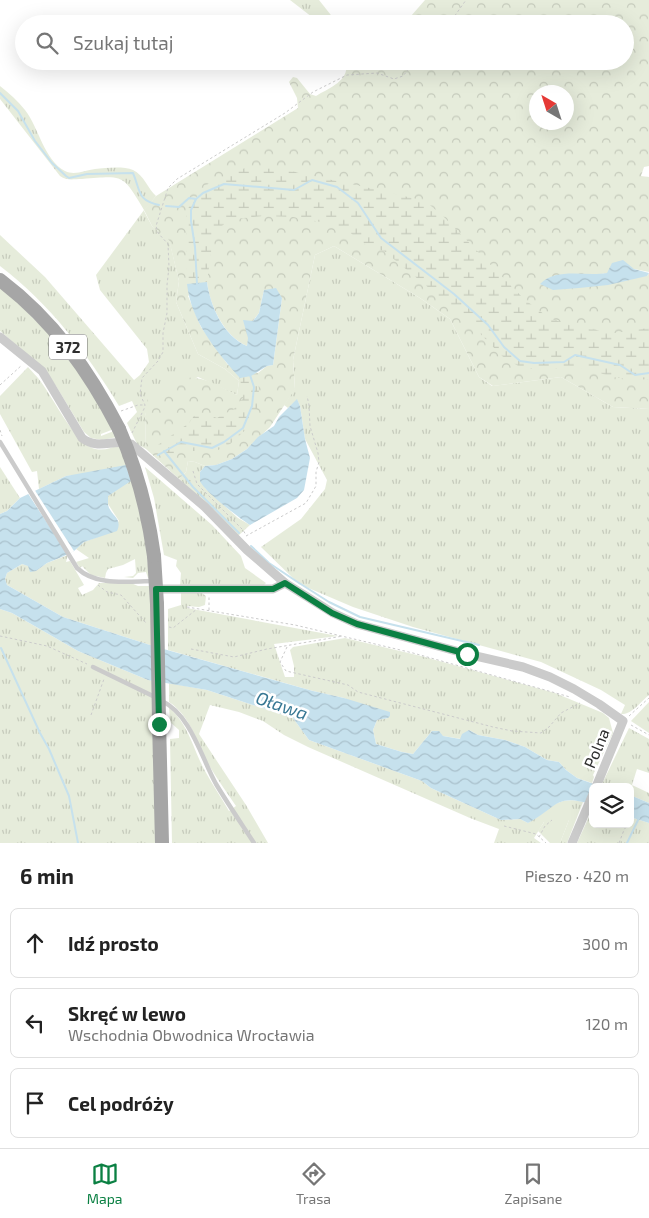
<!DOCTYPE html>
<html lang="pl">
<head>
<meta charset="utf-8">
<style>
  body { margin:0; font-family:"Exo 2",sans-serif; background:#f6f6f6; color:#222 }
  .controls { position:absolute; right:15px; bottom:15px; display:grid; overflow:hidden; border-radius:8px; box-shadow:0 5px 20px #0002 }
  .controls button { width:45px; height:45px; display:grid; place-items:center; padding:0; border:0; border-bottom:1px solid #e0e0e0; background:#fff; color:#222; font:25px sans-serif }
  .compass { position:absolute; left:529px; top:85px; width:45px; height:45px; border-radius:50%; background:#fff; box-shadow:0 5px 20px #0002; rotate:321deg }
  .stop { position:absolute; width:15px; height:15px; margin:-11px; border:4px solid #0b8043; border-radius:50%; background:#fff }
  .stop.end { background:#0b8043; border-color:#fff; box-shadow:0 1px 5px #0008 }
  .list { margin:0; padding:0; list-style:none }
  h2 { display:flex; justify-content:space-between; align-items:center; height:65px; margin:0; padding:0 20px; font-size:21px }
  h2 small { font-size:16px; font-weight:400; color:#767676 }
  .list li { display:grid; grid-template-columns:32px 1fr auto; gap:15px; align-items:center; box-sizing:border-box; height:70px; margin:0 10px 10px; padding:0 10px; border:1px solid #e0e0e0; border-radius:8px }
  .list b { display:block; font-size:19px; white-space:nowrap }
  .list p { margin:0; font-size:16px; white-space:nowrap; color:#767676 }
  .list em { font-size:16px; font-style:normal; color:#767676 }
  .icon { flex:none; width:28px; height:28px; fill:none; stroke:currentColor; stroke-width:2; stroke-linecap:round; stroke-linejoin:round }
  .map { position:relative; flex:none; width:649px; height:843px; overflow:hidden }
  .search { position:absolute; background:#fff; box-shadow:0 5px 20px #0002; left:15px; right:15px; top:15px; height:55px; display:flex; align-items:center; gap:12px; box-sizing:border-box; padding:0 18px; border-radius:28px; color:#767676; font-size:19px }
  .sheet { height:305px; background:#fff }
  nav { display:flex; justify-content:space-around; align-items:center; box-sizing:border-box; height:70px; border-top:1px solid #e0e0e0; background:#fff; font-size:14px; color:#767676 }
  nav a { display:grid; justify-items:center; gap:2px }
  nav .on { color:#0b8043 }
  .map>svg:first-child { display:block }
  .grass { fill:url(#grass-tufts) }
  .forest { fill:url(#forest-crowns); fill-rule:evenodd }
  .wetland { fill:url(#wetland-marsh) }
  .park { fill:#e6ecdb }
  .water { fill:url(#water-waves) }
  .pier { fill:#fff }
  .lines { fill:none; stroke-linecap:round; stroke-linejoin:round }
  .stream { stroke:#c6e1ed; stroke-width:2 }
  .path { stroke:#cbcbcb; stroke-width:1; stroke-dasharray:2.5 2.5; stroke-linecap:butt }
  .lane { stroke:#cbcbcb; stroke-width:4.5 }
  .street { stroke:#cbcbcb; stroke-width:9 }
  .primary { stroke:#a6a6a6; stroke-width:14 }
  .primary-bridge { stroke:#a6a6a6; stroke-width:14 }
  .route { stroke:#0b8043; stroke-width:6 }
  .labels { text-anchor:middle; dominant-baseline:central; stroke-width:5; stroke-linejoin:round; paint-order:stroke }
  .shield { fill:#fff; stroke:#6d6d6d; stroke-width:1 }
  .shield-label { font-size:15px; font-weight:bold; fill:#2e2e2e }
  .street-label { font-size:16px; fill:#2e2e2e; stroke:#fff }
  .water-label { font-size:18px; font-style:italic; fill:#387894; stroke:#fff }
</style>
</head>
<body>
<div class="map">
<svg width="649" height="843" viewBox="0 0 649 843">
  <defs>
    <pattern id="grass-tufts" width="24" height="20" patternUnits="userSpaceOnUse" patternTransform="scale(1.25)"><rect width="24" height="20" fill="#e6ecdb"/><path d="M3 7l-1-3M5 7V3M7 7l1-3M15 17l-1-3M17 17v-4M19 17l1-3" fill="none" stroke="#c6cbbc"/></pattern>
    <pattern id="forest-crowns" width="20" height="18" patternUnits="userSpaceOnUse" patternTransform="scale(1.25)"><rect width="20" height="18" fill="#e6ecdb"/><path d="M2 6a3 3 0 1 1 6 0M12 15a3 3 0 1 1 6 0" fill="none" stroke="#c6cbbc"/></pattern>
    <pattern id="wetland-marsh" width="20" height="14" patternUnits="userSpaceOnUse" patternTransform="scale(1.25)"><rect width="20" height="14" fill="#e6ecdb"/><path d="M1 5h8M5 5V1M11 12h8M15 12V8" fill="none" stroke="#c6cbbc"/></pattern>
    <pattern id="water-waves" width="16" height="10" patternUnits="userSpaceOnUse" patternTransform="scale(1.25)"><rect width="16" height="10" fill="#c6e1ed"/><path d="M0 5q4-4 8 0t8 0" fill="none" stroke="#aac1cc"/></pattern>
  </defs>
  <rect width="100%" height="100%" fill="#fff"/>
  <g class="grass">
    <polygon points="290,0 319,0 338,24 321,24"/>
    <path d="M 0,86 C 9,93 18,101 25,110 C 39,128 44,160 65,171 C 75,176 85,170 95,169 C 106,168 123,166 133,170 C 144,175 148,189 156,196 L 144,211 L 152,226 L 169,239 L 179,281 L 176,302 L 198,354 L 225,369 L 239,381 L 237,395 L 198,377 L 148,405 L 145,416 L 146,449 L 137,444 L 127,423 L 137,412 L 132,401 L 119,406 C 87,353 50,304 0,266 L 0,235 L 45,277 L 134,380 L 140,375 L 149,362 L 147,349 L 100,290 L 96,275 L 144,210 C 122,173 124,176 82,179 C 73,179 67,181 60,176 L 0,99 Z"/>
    <path d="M 334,246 L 420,298 L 450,319 L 479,377 L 492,386 L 561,377 L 613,407 L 649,409 L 649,695 C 641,701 632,715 621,714 L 625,705 L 601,690 L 541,662 L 413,627 L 353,607 L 299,584 L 261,547 L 301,519 L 325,489 L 327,480 L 305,439 L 300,406 L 297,400 L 288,408 L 284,405 L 295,388 L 293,360 L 315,255 Z"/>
    <polygon points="0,285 63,348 114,429 101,434 101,436 114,431 117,437 102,440 91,438 84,432 56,386 42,367 0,331"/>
    <path d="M 28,367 C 32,372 37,376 41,382 C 53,398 73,438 90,447 C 100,452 110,449 120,444 L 122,448 L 145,528 L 149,578 L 148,578 L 146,572 L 138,573 L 133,578 L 124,577 L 133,576 L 136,573 L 135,559 L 123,565 L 108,569 L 106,573 L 105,578 L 91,575 L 82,566 L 80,568 L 76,562 L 89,558 L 76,549 L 84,542 L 100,536 L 119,521 L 108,504 L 108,496 L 116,490 L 85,474 L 66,476 L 39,489 L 37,471 L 32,472 L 0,414 L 0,396 Z"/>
    <polygon points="188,461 195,462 205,466 200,472 206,489 238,518 250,525 238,536 179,479 186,472"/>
    <polygon points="0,467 20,498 7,511 0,514"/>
    <polygon points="145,467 212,525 241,556 245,568 266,583 263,586 180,586 181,573 176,566 177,560 164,555 154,498"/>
    <polygon points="68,555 66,562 70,561 84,585 78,588 82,595 93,590 99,583 131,583 138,586 150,586 153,646 63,617 7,585 5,579 7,573 22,564 28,566 36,571 47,563"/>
    <polygon points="181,593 202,593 206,596 205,605 199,607 187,606 187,608 338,636 274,644 285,677 294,677 294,666 290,650 293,647 345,638 421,656 555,693 603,713 609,718 613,733 593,775 594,777 592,783 577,778 566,770 559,762 547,760 525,747 505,740 478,735 469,730 461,739 443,736 432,731 413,754 402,752 376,744 373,730 377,720 388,718 344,698 313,691 168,650 168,609 181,605"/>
    <polygon points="0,609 12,613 78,651 148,680 154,681 156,843 0,843"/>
    <path d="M 169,683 L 207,690 L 293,718 L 309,740 L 422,781 L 431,788 L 501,820 L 520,819 L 528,823 C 550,811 555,795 583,802 L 567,843 L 560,843 L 569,820 L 544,822 L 534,838 L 541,843 L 494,843 L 499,829 L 470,818 L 308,747 L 284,735 L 263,721 L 239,712 L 210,705 L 199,734 L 246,805 L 268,843 L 172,843 L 170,739 L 179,738 L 179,730 L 170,722 L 169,707 C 190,727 192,747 205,771 C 212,784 221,797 229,811 L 236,806 C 227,793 218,780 210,767 C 197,745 192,717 169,702 Z"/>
    <polygon points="649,702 649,733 631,721"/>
    <polygon points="629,728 649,739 649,773 637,769 632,785 649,793 649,803 630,795 630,787 601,786"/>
    <polygon points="593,808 593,824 630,824 630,817 649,823 649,843 577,843"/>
  </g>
  <path class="forest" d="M 425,0 L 649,0 L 649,166 L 644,167 L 641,176 L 649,177 L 649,272 L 634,269 L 595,275 L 560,274 L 647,276 L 649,273 L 649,409 L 613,407 L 561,377 L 493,386 L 479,377 L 450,319 L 420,298 L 334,246 L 315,255 L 293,360 L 295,389 L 270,427 L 247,449 L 232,459 L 216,465 L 205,466 L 195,462 L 188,461 L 186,472 L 179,479 L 146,449 L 145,416 L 148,398 L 152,395 L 162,397 L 164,394 L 164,387 C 193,368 210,382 237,395 L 239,381 L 225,369 L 198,354 L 176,302 L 179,281 L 169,240 L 152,226 L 144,210 L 156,196 L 298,108 L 297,98 L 289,82 L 293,77 L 297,78 L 310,94 L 316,96 C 329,88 352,80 345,61 L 625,61 L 625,24 L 404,24 ZM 536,92 L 566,92 L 566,122 L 536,122 ZM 207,282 C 210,306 224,336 247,346 L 249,338 L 247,328 L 259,313 L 264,290 L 282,298 L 273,365 L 267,366 L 258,373 L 228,365 L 201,327 L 188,296 Z"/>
  <g class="wetland">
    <polygon points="245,168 280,169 365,187 425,201 444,217 524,299 549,318 576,327 614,333 649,328 649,379 635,380 612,377 585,368 523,369 502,356 463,316 384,251 366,245 349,232 321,222 293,217 263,216 234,219 218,228 213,239 207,282 187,284 186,210 206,185"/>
    <polygon points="258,373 259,395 256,413 252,424 230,444 216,451 180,451 167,461 155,447 189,423 194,416 205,414 217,418 234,409 243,398 240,378"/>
  </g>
  <polygon class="park" points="559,806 569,820 560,843 550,843 538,831 551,812"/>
  <g class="water">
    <path d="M 623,260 L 634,269 L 649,273 L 647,276 L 608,285 L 579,288 L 553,290 L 540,284 C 557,267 585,277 607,273 L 612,263 Z"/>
    <path d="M 207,282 C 210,305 223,336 247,346 L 248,338 L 243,320 L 253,321 L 259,313 L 264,290 L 276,288 L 282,298 L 273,365 L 267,366 L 251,376 L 240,378 C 216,351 191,321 187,284 Z"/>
    <path d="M 297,399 L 300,406 L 305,439 L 310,458 L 304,490 L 297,498 L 250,525 C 239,518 204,491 200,481 C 200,480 200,473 200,472 L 205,466 L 216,465 L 232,459 L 247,449 L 258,437 L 274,426 L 279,417 Z"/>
    <path d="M 126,465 L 131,481 L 108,496 C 108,497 108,504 108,505 C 111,516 123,518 117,531 L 84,542 L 74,551 L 62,557 L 47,563 L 36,571 L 30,572 L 28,566 L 22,564 L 7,573 L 5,579 L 7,585 L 63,617 L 153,646 L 313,691 L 344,698 L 390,712 L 390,716 L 388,718 L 377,720 L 373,730 L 376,744 L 402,752 L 413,754 L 432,731 L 439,731 L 443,736 L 460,739 L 462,734 L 469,730 L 478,735 L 505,740 L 525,747 L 547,760 L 559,762 L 566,770 L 577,778 L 602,787 L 593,787 L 593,805 C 555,792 557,808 528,823 L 520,819 L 501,820 L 431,788 L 422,781 L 309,740 L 293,718 L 207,690 L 148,680 L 78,651 L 12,613 L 0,609 L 0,514 L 7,511 L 20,498 L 66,476 Z"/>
    <polygon points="630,795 649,803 649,823 630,817"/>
  </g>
  <polygon class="pier" points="34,489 74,551 68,555 27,492"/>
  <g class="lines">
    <g class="stream">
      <path d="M 0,93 L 18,111 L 35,141 L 52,163 L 66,176 L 69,178 L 87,174 L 133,173 C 141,192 137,200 159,205"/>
      <polyline points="166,206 179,207 189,198 196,199"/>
      <polyline points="197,284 195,247 191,221 191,210 196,199 203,193 224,184 294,190 312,180 337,187 358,203 381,238 454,294 488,325 504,347 520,361 534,363 564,362 575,355 620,365 635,375 649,373"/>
      <polyline points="164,451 193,487 239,533"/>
      <polyline points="158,455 181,442 212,448 224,442 243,428 252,406 254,387 250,375"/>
      <polyline points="251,546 269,563 296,581 329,602 360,617 479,645"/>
      <polyline points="1,648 40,733 49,749 69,796 78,843"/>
      <polyline points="627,843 639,818"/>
    </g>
    <g class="path">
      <polyline points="449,24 466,0"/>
      <polyline points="0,385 22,365"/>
      <polyline points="121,411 138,405 144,405"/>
      <polyline points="0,430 2,436"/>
      <polyline points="132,433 144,409 145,405 140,394 142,378 158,361 163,352 163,333 167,313 167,285 169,267 168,244 158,233 156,226 168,188 177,179 285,113 313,92 347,75 377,73 394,79 403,76 415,61"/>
      <polyline points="193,471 197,484 243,530 246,535"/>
      <polyline points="246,536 306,503 316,486 316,472 319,462 318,453 310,426 309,405 307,396"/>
      <polyline points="98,585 107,592 121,595 146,623"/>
      <polyline points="187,607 295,625 413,653 570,697"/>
      <polyline points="209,610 209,596"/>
      <polyline points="169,627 173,628 197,609"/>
      <polyline points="0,636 47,646 87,664"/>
      <polyline points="287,647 280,662 286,671 348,685 358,692 493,727 512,731 541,733 549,727 561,713 580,703"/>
      <polyline points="191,649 234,657 267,649 343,636"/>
      <polyline points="91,715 104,679"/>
      <polyline points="629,716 649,698"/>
      <polyline points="631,725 649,735"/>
      <polyline points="504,826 536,834 546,843"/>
      <polyline points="539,837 545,826 552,820"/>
      <polyline points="619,843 624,830 628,824"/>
    </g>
    <g class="lane">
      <path d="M 0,442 L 77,568 C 97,587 129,581 155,581"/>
      <polyline points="93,667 155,697"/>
      <path d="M 162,701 C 191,715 201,757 216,784 C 228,804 241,823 254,843"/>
    </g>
    <g class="street">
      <path d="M 0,337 L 42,371 L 82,438 C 99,451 113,438 131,444 L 205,507 L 247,550 L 285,583 L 333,613 L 357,624 L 467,654 L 523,667 L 550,677 L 574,689 L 599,704 L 623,721 L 596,787"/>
      <polyline points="156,589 273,589 285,583"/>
      <polyline points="572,843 593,794"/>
    </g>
    <g class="primary">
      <path d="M 0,280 C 53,320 89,371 119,429"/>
      <polyline points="154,556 157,604"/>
      <polyline points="159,721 162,843"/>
    </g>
    <g class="primary-bridge">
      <path d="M 119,429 C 137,470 148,512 154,556"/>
      <polyline points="157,604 159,721"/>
    </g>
  </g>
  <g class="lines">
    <polyline class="route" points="159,724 156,589 273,589 285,583 332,613 357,624 467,654"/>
  </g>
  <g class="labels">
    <rect class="shield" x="49" y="334.5" width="38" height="25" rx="4"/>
    <g class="shield-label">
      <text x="68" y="347">372</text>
    </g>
    <g class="street-label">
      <text transform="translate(596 748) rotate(-67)">Polna</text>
    </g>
    <g class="water-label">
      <text transform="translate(282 705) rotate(19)">Oława</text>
    </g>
  </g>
</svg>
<div class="controls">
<button><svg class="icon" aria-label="layers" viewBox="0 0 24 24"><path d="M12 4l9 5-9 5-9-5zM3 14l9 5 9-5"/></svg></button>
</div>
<svg class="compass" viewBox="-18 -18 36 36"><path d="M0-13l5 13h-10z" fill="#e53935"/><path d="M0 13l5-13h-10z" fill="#767676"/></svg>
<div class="stop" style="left:467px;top:654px"></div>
<div class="stop end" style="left:159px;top:724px"></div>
<div class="search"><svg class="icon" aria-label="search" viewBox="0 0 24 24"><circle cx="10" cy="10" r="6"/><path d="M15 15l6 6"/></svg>Szukaj tutaj</div>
</div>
<section class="sheet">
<h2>6 min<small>Pieszo · 420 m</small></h2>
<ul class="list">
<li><svg class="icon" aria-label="ahead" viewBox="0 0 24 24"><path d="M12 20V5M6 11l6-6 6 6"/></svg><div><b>Idź prosto</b></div><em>300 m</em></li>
<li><svg class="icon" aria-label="left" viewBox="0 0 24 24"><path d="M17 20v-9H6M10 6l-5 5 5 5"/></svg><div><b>Skręć w lewo</b><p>Wschodnia Obwodnica Wrocławia</p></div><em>120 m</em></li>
<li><svg class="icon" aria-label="arrive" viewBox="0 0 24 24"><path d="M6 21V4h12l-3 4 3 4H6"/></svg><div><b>Cel podróży</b></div></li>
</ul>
</section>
<nav>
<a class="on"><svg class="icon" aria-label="map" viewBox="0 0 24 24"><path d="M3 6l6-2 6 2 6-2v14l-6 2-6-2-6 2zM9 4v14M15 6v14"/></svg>Mapa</a>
<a><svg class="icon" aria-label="directions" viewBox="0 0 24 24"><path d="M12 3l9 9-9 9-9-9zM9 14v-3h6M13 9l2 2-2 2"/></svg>Trasa</a>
<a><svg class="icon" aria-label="saved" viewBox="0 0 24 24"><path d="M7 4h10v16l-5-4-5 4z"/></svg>Zapisane</a>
</nav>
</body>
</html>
